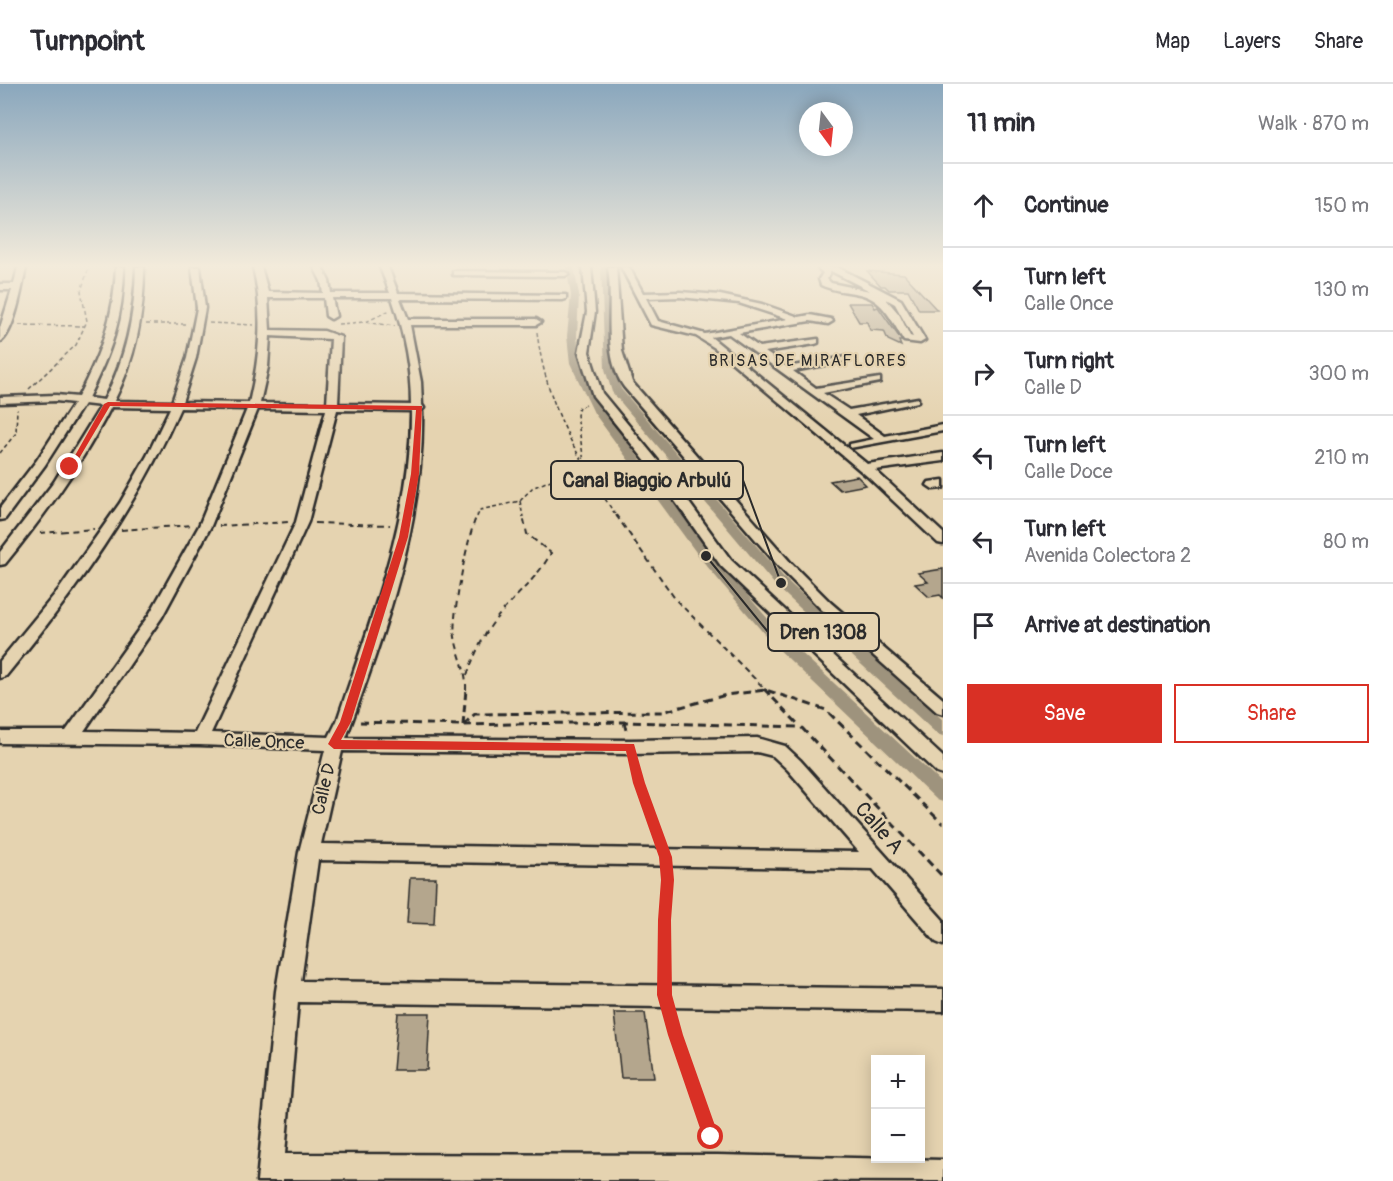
<!DOCTYPE html>
<html lang="en">
<head>
<meta charset="utf-8">
<style>
  body { margin:0; font-family:Pangolin,sans-serif; background:#f2f2f3; color:#2b2b33 }
  .controls { position:absolute; right:18px; bottom:18px; display:grid; overflow:hidden; border-radius:0px; box-shadow:0 3px 15px #0003 }
  .controls button { width:54px; height:54px; display:grid; place-items:center; padding:0; border:0; border-bottom:2px solid #e1e1e2; background:#fff; color:#2b2b33; font:30px sans-serif }
  .compass { position:absolute; left:799px; top:18px; width:54px; height:54px; border-radius:50%; background:#fff; box-shadow:0 3px 15px #0003; rotate:165deg }
  .stop { position:absolute; width:18px; height:18px; margin:-14px; border:4px solid #d93025; border-radius:50%; background:#fff }
  .stop.end { background:#d93025; border-color:#fff; box-shadow:0 2px 6px #0008 }
  .list { margin:0; padding:0; list-style:none }
  h2 { display:flex; justify-content:space-between; align-items:center; height:78px; margin:0; padding:0 24px; font-size:26px }
  h2 small { font-size:20px; font-weight:400; color:#7c7c81 }
  .list li { display:grid; grid-template-columns:39px 1fr auto; gap:18px; align-items:center; box-sizing:border-box; height:84px; padding:0 24px; border-top:2px solid #e1e1e2 }
  .list b { display:block; font-size:22px; white-space:nowrap }
  .list p { margin:0; font-size:20px; white-space:nowrap; color:#7c7c81 }
  .list em { font-size:20px; font-style:normal; color:#7c7c81 }
  .actions { display:flex; gap:12px; padding:18px 24px }
  .actions a { flex:1; padding:14px 0; border:2px solid #d93025; border-radius:0px; text-align:center; font-size:21px; color:#d93025 }
  .actions .main { background:#d93025; color:#fff }
  .icon { flex:none; width:33px; height:33px; fill:none; stroke:currentColor; stroke-width:2; stroke-linecap:round; stroke-linejoin:round }
  .map { position:relative; flex:none; width:943px; height:1097px; overflow:hidden }
  header { display:flex; align-items:center; gap:36px; box-sizing:border-box; height:84px; padding:0 30px; background:#fff; border-bottom:2px solid #e1e1e2 }
  header strong { font-size:28px }
  nav { display:flex; gap:33px; margin-inline-start:auto; font-size:21px }
  main { display:flex }
  aside { flex:1; background:#fff }
  .map>svg:first-child { display:block }
  .lines { fill:none; stroke-linecap:round; stroke-linejoin:round }
  .canal { fill:#9e937d; fill-rule:evenodd }
  .building { fill:#b4a68d; stroke:#2b2b2b; stroke-width:1.5 }
  .minor-casing { stroke:#2b2b2b; stroke-width:5 }
  .path-far3 { stroke:#2b2b2b; stroke-width:1.5; stroke-dasharray:4 3; stroke-linecap:butt }
  .path-far2 { stroke:#2b2b2b; stroke-width:2; stroke-dasharray:6 4.5; stroke-linecap:butt }
  .path-far1 { stroke:#2b2b2b; stroke-width:3; stroke-dasharray:8 5; stroke-linecap:butt }
  .path { stroke:#2b2b2b; stroke-width:4; stroke-dasharray:9 7; stroke-linecap:butt }
  .minor { fill:#e5d3b0; fill-rule:evenodd }
  .route { fill:#d93025 }
  .labels { text-anchor:middle; dominant-baseline:central; stroke-width:4.5; stroke-linejoin:round; paint-order:stroke }
  .far-neighbourhood-label { font-size:16px; letter-spacing:1.5px; fill:#2b2b2b; stroke:#e5d3b0 }
  .street-label { font-size:18px; fill:#2b2b2b; stroke:#e5d3b0 }
  .near-street-label { font-size:21px; fill:#2b2b2b; stroke:#e5d3b0 }
  .leader { fill:none; stroke:#2b2b2b; stroke-width:2 }
  .callout-dot { fill:#2b2b2b; stroke:#e5d3b0; stroke-width:2 }
  .callout { fill:#e5d3b0; stroke:#2b2b2b; stroke-width:2 }
  .callout-label { font-size:20px; text-anchor:middle; font-weight:bold; fill:#2b2b2b }
</style>
</head>
<body>
<header>
<strong>Turnpoint</strong>
<nav><a>Map</a><a>Layers</a><a>Share</a></nav>
</header>
<main>
<div class="map">
<svg width="943" height="1097" viewBox="0 0 943 1097">
  <rect width="100%" height="100%" fill="#e5d3b0"/>
  <filter id="ink" filterUnits="userSpaceOnUse"><feTurbulence type="fractalNoise" baseFrequency=".0167" numOctaves="2"/><feDisplacementMap in="SourceGraphic" scale="12" xChannelSelector="R" yChannelSelector="G"/><feConvolveMatrix kernelMatrix="1 2 1 2 8 2 1 2 1" color-interpolation-filters="sRGB"/></filter>
  <g filter="url(#ink)">
    <g class="lines">
      <g class="canal">
        <polygon points="566,183 574,183 579,211 577,252 580,279 603,326 711,469 781,550 943,700 943,718 937,716 771,558 701,475 594,329 570,279 567,252 571,211"/>
        <polygon points="601,183 609,183 615,285 621,305 786,496 943,636 943,652 937,650 776,502 612,308 605,285"/>
      </g>
    </g>
    <g class="building">
      <polygon points="867,187 904,190 937,226 919,226 908,206 889,206 885,202 881,202"/>
      <polygon points="848,219 872,219 875,224 878,223 902,257 899,257 901,262 888,256 884,247 870,246 867,238 859,238"/>
      <polygon points="857,392 866,401 840,406 830,397"/>
      <polygon points="943,485 943,514 940,511 929,513 915,500 928,498 918,489"/>
      <polygon points="410,794 436,794 434,840 407,839"/>
      <polygon points="398,929 430,929 427,986 393,986"/>
      <polygon points="614,929 645,929 654,994 621,994"/>
    </g>
    <g class="lines">
      <defs>
        <g id="minor">
          <path d="M 18,183 L 26,183 C 23,199 14,251 0,258 L 0,244 L 12,206 L 0,206 L 0,200 L 14,200 Z"/>
          <path d="M 116,183 L 124,183 C 123,236 111,268 88,314 L 104,316 C 126,274 135,231 136,183 L 144,183 C 144,231 136,274 114,317 L 172,318 L 187,274 L 197,224 L 192,183 L 200,183 L 205,224 L 196,274 L 182,318 L 249,319 C 260,273 264,229 253,183 L 261,183 L 268,208 L 323,209 L 321,197 L 314,183 L 322,183 L 329,197 L 331,209 L 390,209 L 380,183 L 388,183 L 398,209 L 566,211 L 566,215 L 563,216 L 400,215 L 408,235 L 536,235 L 541,238 L 536,241 L 410,241 L 421,298 L 422,321 L 424,324 L 422,326 C 425,438 384,550 346,654 L 630,656 L 757,654 L 785,662 L 800,676 L 943,836 L 943,861 L 936,858 L 873,785 L 318,776 L 301,897 L 943,905 L 943,927 L 298,918 L 285,1070 L 718,1071 L 943,1076 L 943,1097 L 283,1095 L 283,1097 L 257,1097 L 276,907 L 299,768 L 325,666 L 200,661 L 0,659 L 0,647 L 66,647 L 149,531 L 199,442 L 247,325 L 180,324 C 135,426 76,506 6,592 L 0,594 L 0,577 L 60,504 L 120,419 L 147,372 L 170,324 L 111,323 C 82,380 45,431 5,480 L 0,481 L 0,468 L 54,398 L 101,322 L 84,320 L 45,381 L 5,435 L 0,436 L 0,424 L 37,376 L 74,319 L 56,317 L 0,319 L 0,313 L 56,311 L 78,313 C 101,268 114,235 116,183 ZM 268,214 L 324,214 L 326,232 L 331,235 L 336,232 L 332,214 L 392,214 C 404,249 411,284 411,321 L 338,320 L 341,253 L 324,247 L 270,246 ZM 270,252 L 331,255 L 327,320 L 260,319 L 268,283 ZM 258,325 L 326,326 L 296,438 L 195,649 L 84,647 L 162,533 L 211,442 ZM 337,326 L 411,327 C 412,434 370,537 337,637 L 329,653 L 211,649 L 308,438 ZM 342,667 L 630,670 L 757,668 L 773,672 L 788,686 L 859,768 L 321,760 Z"/>
          <polygon points="583,183 591,183 595,228 589,268 602,309 663,383 731,476 943,673 943,691 937,689 721,482 655,389 593,312 579,268 587,228"/>
          <path d="M 608,183 L 616,183 L 622,267 L 632,298 L 791,479 L 831,519 L 943,615 L 943,630 L 937,628 L 821,525 L 781,485 L 624,303 C 601,270 614,221 608,183 Z"/>
          <path d="M 621,183 L 629,183 L 643,209 L 680,208 L 720,211 L 762,220 L 799,233 L 810,231 L 831,235 L 833,237 L 828,240 L 810,237 L 739,249 L 759,263 L 818,255 L 818,259 L 815,260 L 765,268 L 787,283 L 846,273 L 846,277 L 793,287 L 816,304 L 880,294 L 880,298 L 823,309 L 849,326 L 918,314 L 918,318 L 856,331 L 885,352 L 943,341 L 943,347 L 850,364 L 850,360 L 874,355 L 729,250 L 711,253 L 867,380 L 943,369 L 943,377 L 875,386 L 943,449 L 943,460 L 938,459 L 867,392 L 715,264 L 696,252 L 651,241 ZM 680,213 L 739,219 L 788,235 L 705,250 L 658,237 L 646,214 Z"/>
          <path d="M 817,183 L 837,183 L 901,216 L 925,256 L 920,259 L 904,257 C 890,234 883,213 854,209 C 842,207 831,206 821,201 L 819,195 L 823,189 ZM 831,187 L 870,207 L 831,199 L 827,195 ZM 886,215 L 895,220 L 913,253 L 910,252 L 899,230 Z"/>
          <polygon points="456,187 565,188 569,190 565,192 453,191 453,187"/>
          <polygon points="943,396 943,404 933,405 927,401 929,398"/>
        </g>
      </defs>
      <use href="#minor" class="minor-casing"/>
      <g class="path-far3">
        <polyline points="366,238 390,226"/>
        <polyline points="209,239 254,241"/>
        <polyline points="146,240 188,240"/>
        <polyline points="338,240 364,238 395,242"/>
        <polyline points="19,241 85,242"/>
        <path d="M 537,248 C 546,321 577,373 617,433"/>
        <polyline points="29,305 76,261 87,237 81,207 89,183"/>
        <polyline points="0,369 16,349 17,325"/>
        <polyline points="520,417 523,433"/>
        <polyline points="477,433 480,426 520,417 532,404 565,390 585,385 577,331 579,323 589,320"/>
      </g>
      <g class="path-far2">
        <polyline points="616,431 676,516 766,606"/>
        <polyline points="315,439 390,441"/>
        <polyline points="219,442 289,438"/>
        <polyline points="121,446 193,441"/>
        <polyline points="40,449 94,445"/>
        <path d="M 467,591 C 475,569 485,547 500,530 C 518,509 538,493 551,469 L 527,450 L 523,431"/>
        <path d="M 466,606 C 467,586 458,572 455,553 C 451,534 468,450 477,431"/>
        <polyline points="763,606 767,606"/>
      </g>
      <g class="path-far1">
        <polyline points="764,605 800,642"/>
        <polyline points="360,638 463,641 624,638 801,643 943,793"/>
        <polyline points="624,638 627,650"/>
        <polyline points="463,641 475,630 662,628 726,611 766,606 826,626 943,740"/>
        <polyline points="463,641 466,605"/>
        <polyline points="633,676 661,759"/>
        <polyline points="666,824 667,787"/>
      </g>
      <g class="path">
        <polyline points="665,896 666,823"/>
        <polyline points="670,930 714,1065"/>
      </g>
      <use href="#minor" class="minor"/>
    </g>
  </g>
  <linearGradient id="sky" x2="0" y2="1"><stop stop-color="#8aa7bd"/><stop offset="0.54" stop-color="#f3ebdb"/><stop offset="1" stop-color="#f3ebdb" stop-opacity="0"/></linearGradient>
  <rect width="943" height="337" fill="url(#sky)"/>
  <polygon class="route" points="108,318 422,322 419,390 408,453 351,638 341,656 634,660 645,699 672,773 674,796 671,836 672,911 683,951 719,1053 717,1058 711,1061 706,1058 703,1053 668,951 657,911 658,836 661,796 659,773 633,699 626,667 334,665 328,660 340,638 399,453 411,390 416,326 110,322 74,383 68,384 104,320"/>
  <g class="labels">
    <g class="far-neighbourhood-label">
      <text x="808" y="277">BRISAS DE MIRAFLORES</text>
    </g>
    <g class="street-label">
      <text transform="translate(264 658) rotate(2)">Calle Once</text>
      <text transform="translate(324 705) rotate(-77)">Calle D</text>
    </g>
    <g class="near-street-label">
      <text transform="translate(879 744) rotate(49)">Calle A</text>
    </g>
  </g>
  <path class="leader" d="M781 499L743 396M706 472L768 548"/>
  <g class="callout-dot">
    <circle cx="781" cy="499" r="6"/>
    <circle cx="706" cy="472" r="6"/>
  </g>
  <g class="callout">
    <rect x="551" y="377" width="192" height="38" rx="6"/>
    <rect x="768" y="529" width="111" height="38" rx="6"/>
  </g>
  <g class="callout-label">
    <text x="647" y="403">Canal Biaggio Arbulú</text>
    <text x="823" y="555">Dren 1308</text>
  </g>
</svg>
<div class="controls">
<button>+</button>
<button>−</button>
</div>
<svg class="compass" viewBox="-18 -18 36 36"><path d="M0-13l5 13h-10z" fill="#e53935"/><path d="M0 13l5-13h-10z" fill="#7c7c81"/></svg>
<div class="stop" style="left:711px;top:1053px"></div>
<div class="stop end" style="left:70px;top:383px"></div>
</div>
<aside>
<h2>11 min<small>Walk · 870 m</small></h2>
<ul class="list">
<li><svg class="icon" aria-label="ahead" viewBox="0 0 24 24"><path d="M12 20V5M6 11l6-6 6 6"/></svg><div><b>Continue</b></div><em>150 m</em></li>
<li><svg class="icon" aria-label="left" viewBox="0 0 24 24"><path d="M17 20v-9H6M10 6l-5 5 5 5"/></svg><div><b>Turn left</b><p>Calle Once</p></div><em>130 m</em></li>
<li><svg class="icon" aria-label="right" viewBox="0 0 24 24"><path d="M7 20v-9h11M14 6l5 5-5 5"/></svg><div><b>Turn right</b><p>Calle D</p></div><em>300 m</em></li>
<li><svg class="icon" aria-label="left" viewBox="0 0 24 24"><path d="M17 20v-9H6M10 6l-5 5 5 5"/></svg><div><b>Turn left</b><p>Calle Doce</p></div><em>210 m</em></li>
<li><svg class="icon" aria-label="left" viewBox="0 0 24 24"><path d="M17 20v-9H6M10 6l-5 5 5 5"/></svg><div><b>Turn left</b><p>Avenida Colectora 2</p></div><em>80 m</em></li>
<li><svg class="icon" aria-label="arrive" viewBox="0 0 24 24"><path d="M6 21V4h12l-3 4 3 4H6"/></svg><div><b>Arrive at destination</b></div></li>
</ul>
<div class="actions"><a class="main">Save</a><a>Share</a></div>
</aside>
</main>
</body>
</html>
